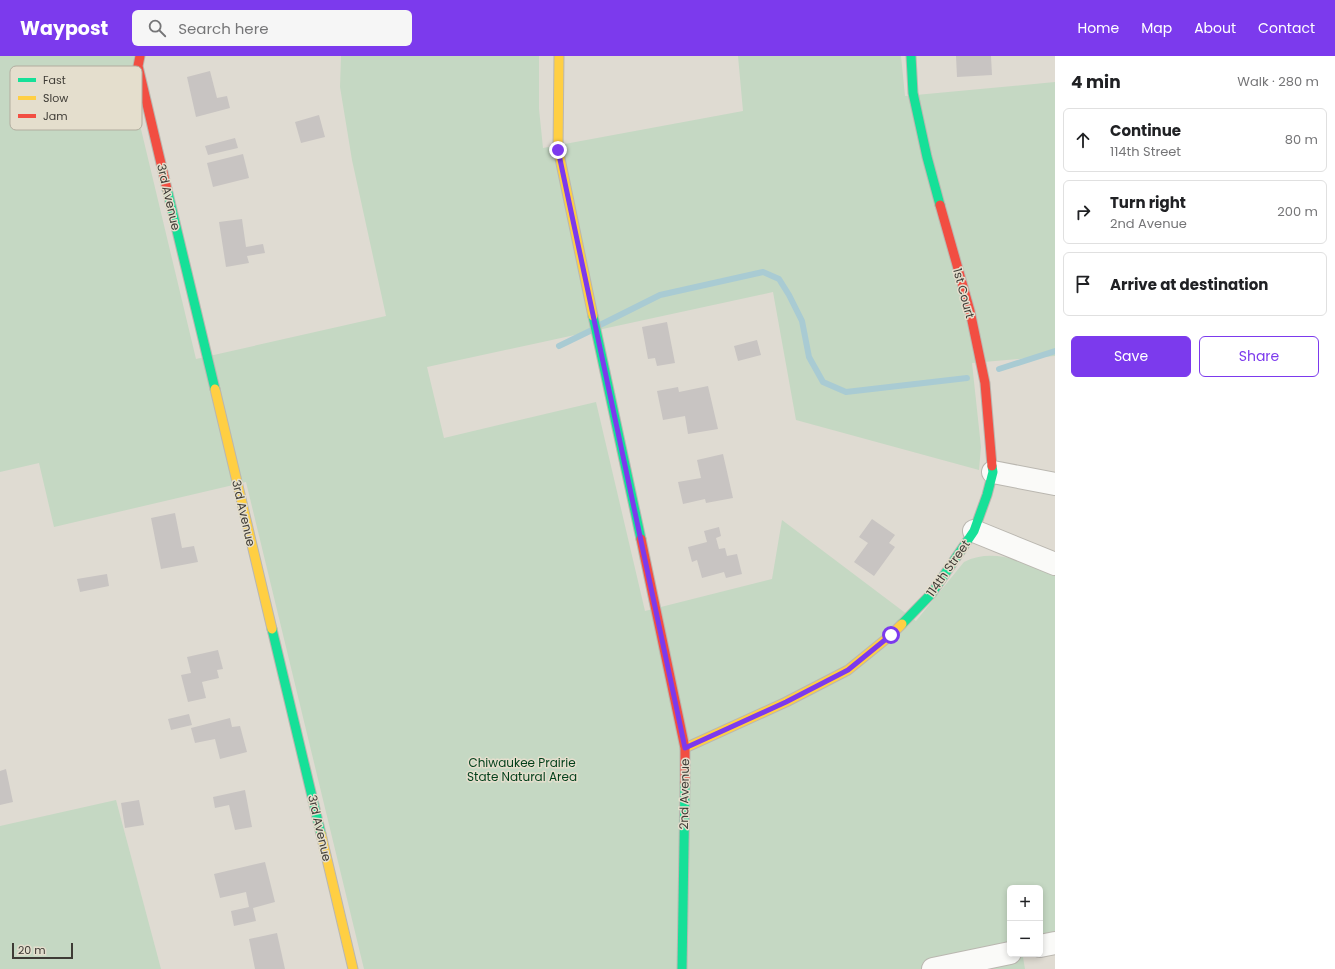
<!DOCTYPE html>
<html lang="en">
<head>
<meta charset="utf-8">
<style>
  body { margin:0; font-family:Poppins,sans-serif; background:#f6f6f6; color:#202124 }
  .controls { position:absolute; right:12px; bottom:12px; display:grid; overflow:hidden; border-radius:6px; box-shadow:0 2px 6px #0003 }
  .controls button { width:36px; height:36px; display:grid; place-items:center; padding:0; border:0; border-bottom:1px solid #e0e0e0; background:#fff; color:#202124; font:20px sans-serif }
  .scale { position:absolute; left:12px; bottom:10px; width:61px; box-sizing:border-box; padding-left:4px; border:2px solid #3e3b35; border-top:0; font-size:11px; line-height:14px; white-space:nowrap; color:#3e3b35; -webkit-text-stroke:3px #e4decd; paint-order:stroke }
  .stop { position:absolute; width:12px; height:12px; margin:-9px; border:3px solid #7c3aed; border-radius:50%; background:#fff }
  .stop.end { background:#7c3aed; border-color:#fff; box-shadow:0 1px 4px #0008 }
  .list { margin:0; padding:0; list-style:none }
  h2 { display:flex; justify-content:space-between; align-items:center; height:52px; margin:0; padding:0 16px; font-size:17px }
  h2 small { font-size:13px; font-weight:400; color:#757577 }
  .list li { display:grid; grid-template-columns:26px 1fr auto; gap:12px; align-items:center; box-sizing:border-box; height:64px; margin:0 8px 8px; padding:0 8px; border:1px solid #e0e0e0; border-radius:6px }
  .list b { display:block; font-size:15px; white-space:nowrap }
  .list p { margin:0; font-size:13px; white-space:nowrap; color:#757577 }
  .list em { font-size:13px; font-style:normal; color:#757577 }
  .actions { display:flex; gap:8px; padding:12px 16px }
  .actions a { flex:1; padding:9px 0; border:1px solid #7c3aed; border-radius:6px; text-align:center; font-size:14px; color:#7c3aed }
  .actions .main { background:#7c3aed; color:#fff }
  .icon { flex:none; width:22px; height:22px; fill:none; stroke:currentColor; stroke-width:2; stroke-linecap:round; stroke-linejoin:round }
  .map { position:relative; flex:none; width:1055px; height:913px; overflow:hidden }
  header { display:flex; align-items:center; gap:24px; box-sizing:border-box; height:56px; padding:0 20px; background:#7c3aed; color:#fff }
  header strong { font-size:19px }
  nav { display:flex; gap:22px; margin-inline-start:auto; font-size:14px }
  .search { width:280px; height:36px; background:#f6f6f6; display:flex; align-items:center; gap:10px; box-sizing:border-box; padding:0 14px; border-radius:6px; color:#757577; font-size:15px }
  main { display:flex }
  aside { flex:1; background:#fff }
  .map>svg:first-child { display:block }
  .green { fill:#c5d8c3; fill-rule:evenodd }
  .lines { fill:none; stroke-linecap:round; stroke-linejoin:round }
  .stream { stroke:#a9cbd3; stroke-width:6 }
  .building { fill:#c8c4c2 }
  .street-casing { stroke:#bab7b0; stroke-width:24 }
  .fast-casing { stroke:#bab7b0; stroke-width:11 }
  .slow-casing { stroke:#bab7b0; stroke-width:11 }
  .jam-casing { stroke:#bab7b0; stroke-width:11 }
  .street { stroke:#fafaf8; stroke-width:22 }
  .fast { stroke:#16e098; stroke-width:9 }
  .slow { stroke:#ffcf43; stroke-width:9 }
  .jam { stroke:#f24e42; stroke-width:9 }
  .route { stroke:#7c3aed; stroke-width:5 }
  .labels { text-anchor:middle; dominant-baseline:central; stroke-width:3; stroke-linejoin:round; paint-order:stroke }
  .street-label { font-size:12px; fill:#3e3b35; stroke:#e4decd }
  .park-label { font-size:12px; fill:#013f1a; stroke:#e4decd }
  .key { fill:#e4decd; stroke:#b2ad9f; stroke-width:1 }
  .key-label { font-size:11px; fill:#3e3b35 }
</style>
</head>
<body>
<header>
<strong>Waypost</strong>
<div class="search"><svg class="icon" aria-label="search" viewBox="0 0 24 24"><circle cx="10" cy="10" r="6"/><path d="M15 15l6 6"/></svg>Search here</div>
<nav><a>Home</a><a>Map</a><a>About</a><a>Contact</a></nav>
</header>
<main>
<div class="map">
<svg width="1055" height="913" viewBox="0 0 1055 913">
  <rect width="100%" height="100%" fill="#dfdbd2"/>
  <g class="green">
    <path d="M 0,0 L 134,0 L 135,37 L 140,69 L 196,303 L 386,260 L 352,104 L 340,31 L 341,0 L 539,0 L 539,53 L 543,92 L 743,55 L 738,0 L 901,0 L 905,40 L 1055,26 L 1055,300 L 972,307 L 981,391 L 979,414 L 796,364 L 773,236 L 427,311 L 444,382 L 596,346 L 645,555 L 772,523 L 782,464 L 916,565 L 964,506 C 994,491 1025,507 1055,517 L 1055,895 L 1023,901 L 1025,913 L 364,913 L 246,426 L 54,471 L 39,407 L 0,416 ZM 1010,832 L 1040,832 L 1040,898 L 1010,898 Z"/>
    <polygon points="116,744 161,913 0,913 0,770"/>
  </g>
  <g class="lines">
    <g class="stream">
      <polyline points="600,269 660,239 763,216 779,223 789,239 802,265 809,301 823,326 846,336 967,322"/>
      <polyline points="559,290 592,274"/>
      <polyline points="999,313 1055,295"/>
    </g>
  </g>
  <g class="building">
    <polygon points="956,0 991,0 992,19 957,21"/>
    <polygon points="210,15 217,42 227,40 230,52 196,61 187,21"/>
    <polygon points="319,59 325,81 301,87 295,66"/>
    <polygon points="235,82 238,92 208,99 205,90"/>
    <polygon points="243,98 249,122 213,131 207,107"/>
    <polygon points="242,163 246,191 263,188 265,197 247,200 249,207 226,211 219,166"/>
    <polygon points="667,266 675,307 657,310 655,302 648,303 642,271"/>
    <polygon points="757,284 761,299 738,305 734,290"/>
    <polygon points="708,330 718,373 688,378 685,360 663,364 657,335 678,331 679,336"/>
    <polygon points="723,398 733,442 706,447 705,443 683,448 678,426 701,422 697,404"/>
    <polygon points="175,457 182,492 194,490 198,506 161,513 151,462"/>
    <polygon points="872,463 895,479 889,487 895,491 874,520 854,506 868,487 859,481"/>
    <polygon points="719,471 721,480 716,482 719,493 725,492 727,500 737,498 742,518 726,522 724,516 702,522 697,504 692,506 688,491 707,486 704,475"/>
    <polygon points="107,518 109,530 80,536 77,523"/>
    <polygon points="218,594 223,613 217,614 219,622 202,626 206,642 188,646 181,619 191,617 187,601"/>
    <polygon points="189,658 192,669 171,674 168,663"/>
    <polygon points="230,662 232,671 240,670 247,696 220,703 215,683 195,687 191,672"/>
    <polygon points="6,713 13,746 0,749 0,715"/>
    <polygon points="245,734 252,771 235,774 229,749 215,752 213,741"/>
    <polygon points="139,744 144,769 125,772 121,747"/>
    <polygon points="265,806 275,846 253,852 256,865 234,870 231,855 249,851 246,836 220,842 214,818"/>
    <polygon points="277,877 285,913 255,913 249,883"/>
  </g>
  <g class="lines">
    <defs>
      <g id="street">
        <polyline points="993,416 1055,428"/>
        <polyline points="974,475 1055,508"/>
        <polyline points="1040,890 1055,887"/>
        <polyline points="933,913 1010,897"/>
      </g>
      <g id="fast">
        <polyline points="911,0 913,37 927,101 940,149"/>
        <polyline points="167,133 215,333"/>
        <polyline points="593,260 641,483"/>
        <polyline points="902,568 932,537 974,475 987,439 993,416 992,410"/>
        <polyline points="272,573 321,778"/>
        <polyline points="682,913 685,727"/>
      </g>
      <g id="slow">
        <polyline points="559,0 558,93 593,260"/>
        <polyline points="215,333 272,573"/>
        <polyline points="685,692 786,646 848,614 891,579 902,568"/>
        <polyline points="321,778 353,913"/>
      </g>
      <g id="jam">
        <polyline points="140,0 138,10 167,133"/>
        <polyline points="940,149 970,255 985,327 992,410"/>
        <polyline points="641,483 685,692 685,727"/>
      </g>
    </defs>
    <use href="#street" class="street-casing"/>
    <use href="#fast" class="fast-casing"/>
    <use href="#slow" class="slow-casing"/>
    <use href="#jam" class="jam-casing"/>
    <use href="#street" class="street"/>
    <use href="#fast" class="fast"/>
    <use href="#slow" class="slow"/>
    <use href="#jam" class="jam"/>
  </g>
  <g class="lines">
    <polyline class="route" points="558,94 685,692 786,646 848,614 891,579"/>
  </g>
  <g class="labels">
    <g class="street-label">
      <text transform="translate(169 141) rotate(77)">3rd Avenue</text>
      <text transform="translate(964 237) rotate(75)">1st Court</text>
      <text transform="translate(244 457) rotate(77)">3rd Avenue</text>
      <text transform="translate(948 512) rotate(-55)">114th Street</text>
      <text transform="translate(684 738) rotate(-89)">2nd Avenue</text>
      <text transform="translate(320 772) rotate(77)">3rd Avenue</text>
    </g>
    <g class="park-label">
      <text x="522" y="706">Chiwaukee Prairie<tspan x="522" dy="14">State Natural Area</tspan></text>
    </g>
  </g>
  <rect x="10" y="10" width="132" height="64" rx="6" class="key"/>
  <rect x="18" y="22" width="18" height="4" fill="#16e098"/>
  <rect x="18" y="40" width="18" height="4" fill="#ffcf43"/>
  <rect x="18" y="58" width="18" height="4" fill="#f24e42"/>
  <g class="key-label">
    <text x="43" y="28">Fast</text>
    <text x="43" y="46">Slow</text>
    <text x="43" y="64">Jam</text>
  </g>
</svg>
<div class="controls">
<button>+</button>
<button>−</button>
</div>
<div class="scale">20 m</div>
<div class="stop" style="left:891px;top:579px"></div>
<div class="stop end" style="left:558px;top:94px"></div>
</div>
<aside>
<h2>4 min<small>Walk · 280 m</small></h2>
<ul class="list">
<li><svg class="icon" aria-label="ahead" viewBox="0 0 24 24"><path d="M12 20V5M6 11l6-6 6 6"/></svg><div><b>Continue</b><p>114th Street</p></div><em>80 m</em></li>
<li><svg class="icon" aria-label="right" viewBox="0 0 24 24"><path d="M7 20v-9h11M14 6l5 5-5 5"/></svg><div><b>Turn right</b><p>2nd Avenue</p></div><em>200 m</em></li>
<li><svg class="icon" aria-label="arrive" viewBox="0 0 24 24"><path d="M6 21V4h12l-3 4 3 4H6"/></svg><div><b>Arrive at destination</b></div></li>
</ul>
<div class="actions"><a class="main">Save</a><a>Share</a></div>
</aside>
</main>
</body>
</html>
